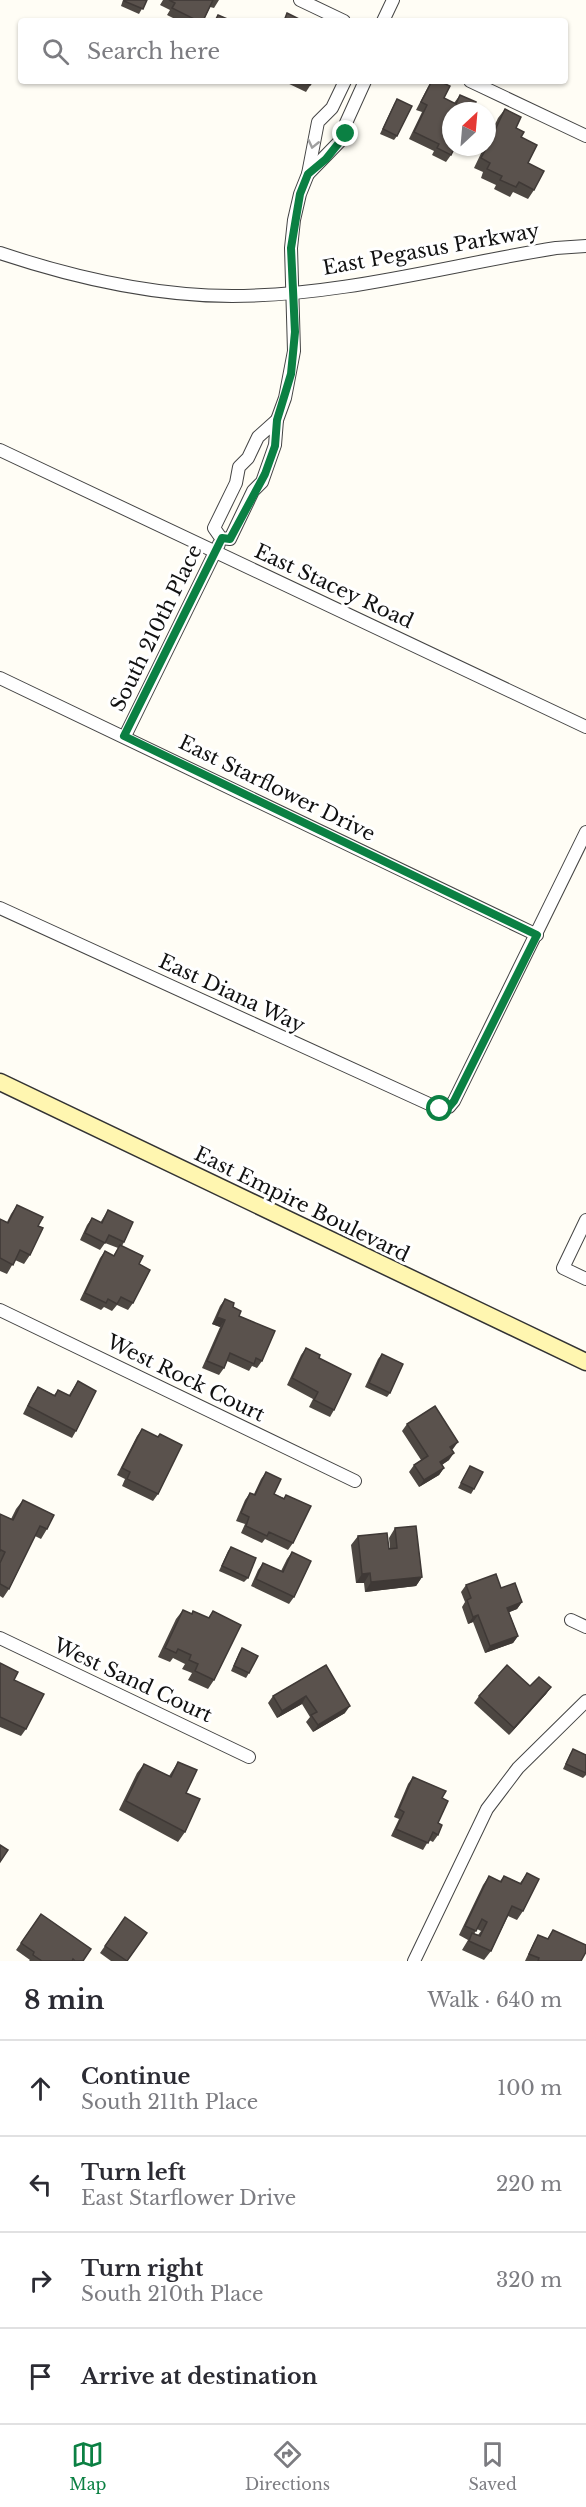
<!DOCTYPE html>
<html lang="en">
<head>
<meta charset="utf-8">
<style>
  body { margin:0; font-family:"Libre Baskerville",serif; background:#f7f7f7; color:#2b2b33 }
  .compass { position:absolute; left:442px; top:102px; width:54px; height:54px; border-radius:50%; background:#fff; box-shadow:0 2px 4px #0004; rotate:26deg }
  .stop { position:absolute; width:18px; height:18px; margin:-14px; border:4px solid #0b8043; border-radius:50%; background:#fff }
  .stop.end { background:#0b8043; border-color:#fff; box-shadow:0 2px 6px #0008 }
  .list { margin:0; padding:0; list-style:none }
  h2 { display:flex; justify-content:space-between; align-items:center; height:78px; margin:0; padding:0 24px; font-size:26px }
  h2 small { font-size:20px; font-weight:400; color:#7c7c81 }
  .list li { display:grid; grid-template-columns:39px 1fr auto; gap:18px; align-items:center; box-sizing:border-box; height:96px; padding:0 24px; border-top:2px solid #e1e1e2 }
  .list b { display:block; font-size:22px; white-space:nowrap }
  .list p { margin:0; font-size:20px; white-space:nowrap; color:#7c7c81 }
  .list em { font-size:20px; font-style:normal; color:#7c7c81 }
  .icon { flex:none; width:33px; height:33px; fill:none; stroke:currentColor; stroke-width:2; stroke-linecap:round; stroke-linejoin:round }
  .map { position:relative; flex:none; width:586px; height:1961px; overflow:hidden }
  .search { position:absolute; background:#fff; box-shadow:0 2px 4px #0004; left:18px; right:18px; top:18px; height:66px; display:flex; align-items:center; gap:15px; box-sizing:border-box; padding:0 21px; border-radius:6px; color:#7c7c81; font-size:22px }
  .sheet { height:462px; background:#fff }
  nav { display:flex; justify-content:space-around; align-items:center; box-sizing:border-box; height:84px; border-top:2px solid #e1e1e2; background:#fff; font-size:16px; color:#7c7c81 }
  nav a { display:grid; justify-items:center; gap:3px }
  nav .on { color:#0b8043 }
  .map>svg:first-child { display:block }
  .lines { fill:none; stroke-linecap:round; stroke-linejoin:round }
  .street-casing { stroke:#444; stroke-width:14 }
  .secondary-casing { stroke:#333; stroke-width:19 }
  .street { stroke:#fff; stroke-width:12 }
  .secondary { stroke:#fff6b0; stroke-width:16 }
  .wall { fill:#4d4742; fill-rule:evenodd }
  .shaded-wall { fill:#3f3936 }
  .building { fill:#5a524d; stroke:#3f3936; stroke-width:1.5 }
  .oneway { stroke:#a0a0a0 }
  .route { stroke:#0b8043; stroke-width:8 }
  .labels { text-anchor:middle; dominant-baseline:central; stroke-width:6; stroke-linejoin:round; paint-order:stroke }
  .street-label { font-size:20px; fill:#111; stroke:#fff }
</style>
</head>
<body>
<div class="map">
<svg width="586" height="1961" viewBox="0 0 586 1961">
  <rect width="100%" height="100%" fill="#fffdf5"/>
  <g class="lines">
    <defs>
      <g id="street">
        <polyline points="300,0 344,21"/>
        <polyline points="383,21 393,0"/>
        <polyline points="470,81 586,136"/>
        <polyline points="308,174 344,137 346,123 365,81"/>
        <path d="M 0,253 C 75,278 152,296 232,296 C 341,296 449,265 556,248 L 586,246"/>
        <polyline points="277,420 285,398 294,351 291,248 294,220 300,194 308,174 318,122 332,108 345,81"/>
        <polygon points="277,420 275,445 262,482 253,491 230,539 221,538 214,528 236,483 239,467 248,458 258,437"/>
        <polyline points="0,450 586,727"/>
        <polyline points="0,678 537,935"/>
        <polyline points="125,736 219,544"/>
        <polyline points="0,908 440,1109 449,1107 454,1101 586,832"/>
        <polyline points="586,1220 563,1268 586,1279"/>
        <polyline points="0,1310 355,1481"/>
        <polyline points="571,1620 586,1627"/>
        <polyline points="0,1638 249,1757"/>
        <polyline points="414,1961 487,1809 518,1768 586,1701"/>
      </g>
      <polyline id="secondary" points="0,1082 586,1362"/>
    </defs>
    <use href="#street" class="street-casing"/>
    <use href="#secondary" class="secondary-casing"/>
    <use href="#street" class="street"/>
    <use href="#secondary" class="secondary"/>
  </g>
  <g class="wall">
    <polygon points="123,0 147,0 139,14 121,6"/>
    <polygon points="163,0 219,0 214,8 210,7 203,21 179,21 167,15 170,10 160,5"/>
    <polygon points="283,81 313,81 306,92"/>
    <polygon points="431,81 439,81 444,98 454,103 460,95 451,155 446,162 432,155 434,151 409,139 422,112 416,110"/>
    <polygon points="397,99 397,136 394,140 380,134 394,104"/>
    <polygon points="505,109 521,137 534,190 528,199 513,192 510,197 494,189 496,185 481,178 483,172 474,168 484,147 487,147 487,141 498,118"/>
    <polygon points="17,1205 38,1226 30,1255 24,1264 15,1260 7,1274 0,1271 0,1219 7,1222 11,1214"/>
    <polygon points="108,1210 124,1242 122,1246 139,1264 133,1303 128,1310 117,1305 112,1311 104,1307 101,1310 80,1300 100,1258 105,1251 113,1256 118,1248 105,1243 100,1250 80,1240 87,1225 92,1218 100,1223"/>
    <polygon points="225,1299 239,1316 262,1361 257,1368 252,1366 249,1371 227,1361 224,1368 219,1375 202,1368 220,1327 212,1324 220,1306"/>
    <polygon points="306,1348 319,1358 334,1410 330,1417 309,1407 313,1399 287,1385 301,1355"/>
    <polygon points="382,1354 390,1393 387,1397 365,1387 378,1359"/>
    <polygon points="78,1381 76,1431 72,1438 23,1414 33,1394 38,1387 54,1395 58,1390 69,1395"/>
    <polygon points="407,1424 452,1449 449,1460 442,1465 444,1468 439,1475 419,1487 409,1472 414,1465 421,1460 402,1431"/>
    <polygon points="142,1429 158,1494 153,1501 122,1486 125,1479 117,1475 137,1436"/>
    <polygon points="470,1466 474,1489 471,1494 458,1488"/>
    <polygon points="266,1472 274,1494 284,1498 286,1495 293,1543 288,1550 265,1539 262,1543 241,1533 245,1524 236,1521 245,1500 250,1493 254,1494 261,1479"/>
    <polygon points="23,1500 47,1529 41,1539 35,1536 9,1589 3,1598 0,1596 0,1514 11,1519 16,1509"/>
    <polygon points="395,1528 422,1577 416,1586 365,1592 364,1583 356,1583 351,1545 358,1536 390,1548 389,1538"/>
    <polygon points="231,1547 248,1578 244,1582 219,1571 228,1551"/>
    <polygon points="292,1552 294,1597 289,1604 251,1586 258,1570 263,1563 281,1571 287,1559"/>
    <polygon points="466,1585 501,1588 522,1602 517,1609 509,1612 518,1636 513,1643 485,1653 473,1622 468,1624 462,1607 465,1602 461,1592"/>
    <polygon points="183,1610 191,1614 193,1611 208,1618 213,1611 214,1680 208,1689 188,1680 192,1673 182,1669 185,1664 173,1658 170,1662 158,1657 176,1619"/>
    <polygon points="242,1648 249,1673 246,1678 231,1671 239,1653"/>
    <polygon points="0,1664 14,1680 26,1729 21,1736 0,1727"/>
    <polygon points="326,1665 345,1713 313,1732 306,1722 310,1717 302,1704 277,1718 268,1703 273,1696"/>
    <polygon points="530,1686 551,1687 546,1694 509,1735 474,1703 479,1696"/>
    <polygon points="573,1749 586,1755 586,1775 583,1778 563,1769 570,1754"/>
    <polygon points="178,1762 186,1793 185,1832 178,1842 119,1810 137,1773 144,1764 169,1776"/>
    <polygon points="413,1777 438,1823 438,1835 433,1842 429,1840 423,1850 391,1836 399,1819 394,1817 408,1784"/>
    <path d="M 527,1873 L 523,1911 L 517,1920 L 508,1916 L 491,1951 L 484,1960 L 462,1950 L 468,1940 L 459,1935 L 483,1885 L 489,1876 L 500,1881 L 504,1876 L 520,1883 ZM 477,1929 L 481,1931 L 478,1935 L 474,1934 Z"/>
    <polygon points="41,1914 83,1961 29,1961 30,1960 16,1950"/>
    <polygon points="125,1917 127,1961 111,1961 100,1953"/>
    <polygon points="553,1930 581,1961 525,1961 534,1942 538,1935 547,1939"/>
  </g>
  <g class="shaded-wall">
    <polygon points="217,1317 225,1320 220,1327 212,1324"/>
    <polygon points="458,1442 453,1449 445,1454 450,1447"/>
    <polygon points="454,1453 449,1460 435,1469 440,1462"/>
    <polygon points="444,1468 439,1475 419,1487 424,1480"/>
    <polygon points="370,1573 364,1583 356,1583 362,1574"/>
    <polygon points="422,1577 416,1586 365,1592 371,1582"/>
    <polygon points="522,1602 517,1609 503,1615 507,1608"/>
    <polygon points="478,1615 473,1622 468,1624 473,1617"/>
    <polygon points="518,1636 513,1643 485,1653 490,1646"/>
    <polygon points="551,1687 546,1694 509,1735 514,1728"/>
    <polygon points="306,1696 302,1704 277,1718 282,1711"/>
    <polygon points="350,1706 345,1713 313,1732 318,1725"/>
  </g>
  <g class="building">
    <polygon points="125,0 147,0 143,9 124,1"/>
    <polygon points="169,0 213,0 203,21 198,21 172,8 175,3"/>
    <polygon points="287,13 303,21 284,21"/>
    <polygon points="218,15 232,21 215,21"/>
    <polygon points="302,81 313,81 310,85"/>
    <polygon points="432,81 439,81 450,86 444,98 456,104 460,95 476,102 472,111 451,111 451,147 455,147 451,155 437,148 439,144 414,132 427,105 421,102"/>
    <polygon points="397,99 412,106 397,136 383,129"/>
    <polygon points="505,109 521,117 516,128 524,132 521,137 537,145 528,163 544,171 534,190 519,182 516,187 500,180 502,176 487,169 490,163 481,158 487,147"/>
    <polygon points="17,1205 43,1217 38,1226 43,1228 30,1255 20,1250 13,1265 0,1258 0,1219 8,1223"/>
    <polygon points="108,1210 133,1222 124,1242 109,1235 105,1243 85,1233 92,1218 102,1223"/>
    <polygon points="120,1245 143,1256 139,1264 150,1270 133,1303 121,1297 117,1304 108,1299 106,1303 85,1293 105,1251 114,1256"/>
    <polygon points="225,1299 234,1303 233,1307 241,1311 239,1316 275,1331 262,1361 256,1358 254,1364 230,1353 224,1368 207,1361 225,1320 217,1317"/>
    <polygon points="306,1348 320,1355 319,1358 351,1374 334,1410 314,1400 318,1392 292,1378"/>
    <polygon points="382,1354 403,1364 390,1393 369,1383"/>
    <polygon points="78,1381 96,1391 76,1431 28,1406 38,1387 55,1396 58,1390 70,1396"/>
    <polygon points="435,1406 458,1442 450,1447 454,1453 440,1462 444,1468 424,1480 414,1465 428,1456 407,1424"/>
    <polygon points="142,1429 158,1437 160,1434 182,1445 158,1494 127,1479 130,1472 122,1468"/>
    <polygon points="470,1466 483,1472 474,1489 461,1483"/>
    <polygon points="266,1472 281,1479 274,1494 284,1499 286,1495 311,1506 293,1543 269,1532 267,1536 246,1526 249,1517 241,1513 250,1493 255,1495"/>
    <polygon points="23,1500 54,1515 47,1529 40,1526 9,1589 0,1584 0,1563 5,1552 1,1550 0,1551 0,1514 13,1520"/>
    <polygon points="416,1526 422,1577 371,1582 370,1573 362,1574 358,1536 387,1533 389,1549 397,1548 395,1528"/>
    <polygon points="231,1547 256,1558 248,1578 222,1566"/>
    <polygon points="292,1552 311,1561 294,1597 256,1579 263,1563 283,1572"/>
    <polygon points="496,1574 501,1588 515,1583 522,1602 507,1608 518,1636 490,1646 478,1615 473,1617 467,1600 471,1598 466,1585"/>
    <polygon points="183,1610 192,1614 193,1611 209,1618 213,1611 241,1625 214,1680 195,1671 198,1664 189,1660 191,1655 178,1649 176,1653 165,1648"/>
    <polygon points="242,1648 258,1656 249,1673 234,1666"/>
    <polygon points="0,1663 18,1672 14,1680 44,1694 26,1729 0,1717"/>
    <polygon points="326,1665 350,1706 318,1725 311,1715 317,1712 306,1696 282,1711 273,1696"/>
    <polygon points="507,1665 530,1686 539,1677 551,1687 514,1728 479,1696"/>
    <polygon points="573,1749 586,1755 586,1773 566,1764"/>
    <polygon points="178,1762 197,1770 186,1793 200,1799 185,1832 126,1801 144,1764 171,1777"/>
    <polygon points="413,1777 446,1791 442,1798 448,1801 438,1823 442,1825 438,1835 433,1832 428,1843 396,1829 404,1812 399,1809"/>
    <polygon points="0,1845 8,1850 0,1862"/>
    <polygon points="527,1873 539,1879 523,1911 512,1906 491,1951 469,1941 472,1933 480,1936 487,1922 482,1919 476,1931 465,1926 489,1876 501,1882 504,1876 521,1884"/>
    <polygon points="41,1914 91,1949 83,1961 75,1961 73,1959 72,1961 42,1961 33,1955 34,1952 21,1943"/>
    <polygon points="125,1917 147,1933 127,1961 105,1946"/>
    <polygon points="553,1930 586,1945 586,1952 581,1961 538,1961 539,1958 529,1954 538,1935 548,1939"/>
  </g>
  <defs><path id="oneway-chevron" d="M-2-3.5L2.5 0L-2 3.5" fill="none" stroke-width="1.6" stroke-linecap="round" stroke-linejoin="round" transform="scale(1.5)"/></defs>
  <use class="oneway" href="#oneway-chevron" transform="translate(313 144) rotate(103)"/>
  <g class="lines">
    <polyline class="route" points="346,134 326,159 308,174 300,194 291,248 295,332 291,374 277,420 275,446 265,474 230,539 222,538 124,736 537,935 454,1101 449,1107 440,1109"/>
  </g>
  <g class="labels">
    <g class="street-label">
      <text transform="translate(431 249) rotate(-10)">East Pegasus Parkway</text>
      <text transform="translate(334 586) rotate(25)">East Stacey Road</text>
      <text transform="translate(156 628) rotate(-64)">South 210th Place</text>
      <text transform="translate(277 788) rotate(26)">East Starflower Drive</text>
      <text transform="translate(232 993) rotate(25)">East Diana Way</text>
      <text transform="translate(302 1204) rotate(26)">East Empire Boulevard</text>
      <text transform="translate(186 1378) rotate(26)">West Rock Court</text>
      <text transform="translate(133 1680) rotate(25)">West Sand Court</text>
    </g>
  </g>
</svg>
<svg class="compass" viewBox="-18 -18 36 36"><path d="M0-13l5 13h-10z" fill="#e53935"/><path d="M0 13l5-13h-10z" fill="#7c7c81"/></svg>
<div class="stop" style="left:440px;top:1109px"></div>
<div class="stop end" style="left:346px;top:134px"></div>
<div class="search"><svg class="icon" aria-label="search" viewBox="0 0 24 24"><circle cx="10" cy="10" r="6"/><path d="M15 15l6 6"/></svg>Search here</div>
</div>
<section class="sheet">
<h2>8 min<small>Walk · 640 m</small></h2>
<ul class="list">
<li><svg class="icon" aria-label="ahead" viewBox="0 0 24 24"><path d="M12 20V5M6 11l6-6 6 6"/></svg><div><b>Continue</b><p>South 211th Place</p></div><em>100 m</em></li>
<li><svg class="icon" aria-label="left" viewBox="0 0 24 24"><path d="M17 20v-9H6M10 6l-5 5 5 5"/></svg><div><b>Turn left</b><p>East Starflower Drive</p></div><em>220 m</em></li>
<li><svg class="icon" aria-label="right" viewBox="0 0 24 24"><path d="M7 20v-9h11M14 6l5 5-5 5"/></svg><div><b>Turn right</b><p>South 210th Place</p></div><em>320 m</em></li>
<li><svg class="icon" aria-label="arrive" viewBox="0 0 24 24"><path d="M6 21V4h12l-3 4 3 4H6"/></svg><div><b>Arrive at destination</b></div></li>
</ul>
</section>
<nav>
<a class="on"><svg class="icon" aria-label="map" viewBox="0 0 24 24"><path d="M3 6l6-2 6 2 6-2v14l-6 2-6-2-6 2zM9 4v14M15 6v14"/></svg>Map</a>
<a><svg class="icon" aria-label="directions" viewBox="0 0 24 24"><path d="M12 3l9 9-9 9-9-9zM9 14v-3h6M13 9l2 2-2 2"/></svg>Directions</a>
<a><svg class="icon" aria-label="saved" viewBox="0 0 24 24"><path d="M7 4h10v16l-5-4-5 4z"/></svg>Saved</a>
</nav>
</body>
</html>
